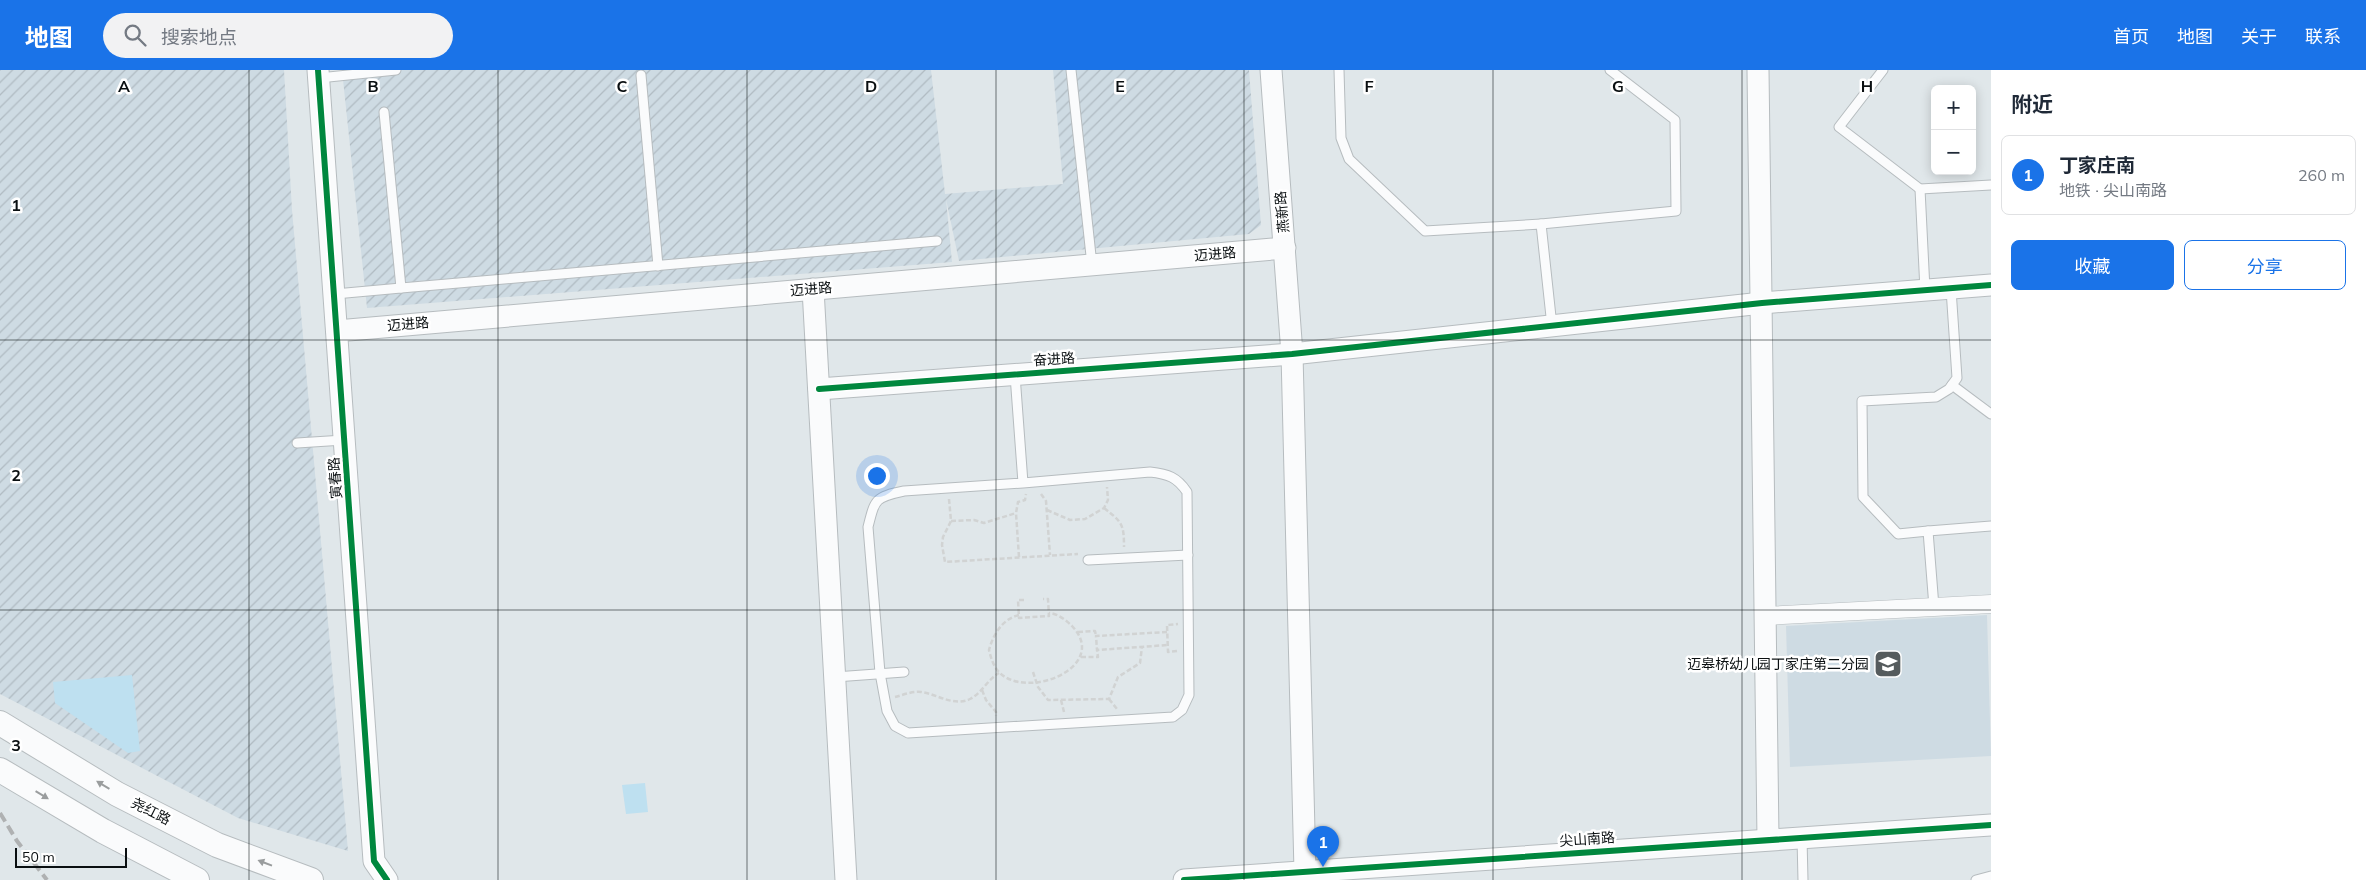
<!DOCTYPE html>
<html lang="zh">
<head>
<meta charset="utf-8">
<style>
  body { margin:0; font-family:Mulish,"Noto Sans SC",sans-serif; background:#f2f2f3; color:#1f2937 }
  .controls { position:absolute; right:15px; top:15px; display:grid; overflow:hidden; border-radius:8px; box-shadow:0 2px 12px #0003 }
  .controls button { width:45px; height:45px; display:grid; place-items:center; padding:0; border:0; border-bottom:1px solid #e0e1e3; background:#fff; color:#1f2937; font:25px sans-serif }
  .scale { position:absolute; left:15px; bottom:12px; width:112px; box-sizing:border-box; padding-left:5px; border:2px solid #0a0f11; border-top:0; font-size:14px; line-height:18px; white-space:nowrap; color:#0a0f11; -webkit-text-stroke:4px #fff; paint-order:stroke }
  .you { position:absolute; left:876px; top:405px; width:18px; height:18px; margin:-12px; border:4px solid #fff; border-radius:50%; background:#1a73e8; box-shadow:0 0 0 8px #1a73e833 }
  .badge { display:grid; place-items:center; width:32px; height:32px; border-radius:50%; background:#1a73e8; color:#fff; font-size:16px; font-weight:700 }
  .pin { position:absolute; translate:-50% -41px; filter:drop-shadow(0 1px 2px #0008) }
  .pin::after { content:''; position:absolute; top:26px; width:18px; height:15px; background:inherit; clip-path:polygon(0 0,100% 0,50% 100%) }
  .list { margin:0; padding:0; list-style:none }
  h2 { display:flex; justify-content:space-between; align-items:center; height:65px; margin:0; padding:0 20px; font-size:21px }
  h2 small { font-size:16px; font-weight:400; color:#747a83 }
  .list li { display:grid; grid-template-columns:32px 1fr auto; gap:15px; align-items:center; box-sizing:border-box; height:80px; margin:0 10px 10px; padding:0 10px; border:1px solid #e0e1e3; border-radius:8px }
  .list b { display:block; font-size:19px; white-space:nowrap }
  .list p { margin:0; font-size:16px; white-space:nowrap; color:#747a83 }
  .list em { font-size:16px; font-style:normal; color:#747a83 }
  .actions { display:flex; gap:10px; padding:15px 20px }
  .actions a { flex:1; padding:11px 0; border:1px solid #1a73e8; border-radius:8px; text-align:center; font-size:18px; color:#1a73e8 }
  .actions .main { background:#1a73e8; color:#fff }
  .icon { flex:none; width:28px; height:28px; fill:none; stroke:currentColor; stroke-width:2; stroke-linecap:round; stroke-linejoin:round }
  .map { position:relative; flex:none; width:1991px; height:810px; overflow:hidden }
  header { display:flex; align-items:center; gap:30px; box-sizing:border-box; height:70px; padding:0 25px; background:#1a73e8; color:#fff }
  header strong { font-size:24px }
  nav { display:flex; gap:28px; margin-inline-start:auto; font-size:18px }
  .search { width:350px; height:45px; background:#f2f2f3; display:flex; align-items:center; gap:12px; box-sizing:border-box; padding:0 18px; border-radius:28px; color:#747a83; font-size:19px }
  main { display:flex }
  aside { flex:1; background:#fff }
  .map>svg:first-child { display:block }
  .built { fill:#cedbe3 }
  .industrial { fill:url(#industrial-furrows) }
  .green { fill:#bee0f0 }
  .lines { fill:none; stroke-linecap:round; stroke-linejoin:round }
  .service-casing { stroke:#b6bcbf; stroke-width:11 }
  .minor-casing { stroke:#b6bcbf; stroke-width:19 }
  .tertiary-casing { stroke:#b6bcbf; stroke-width:23 }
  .secondary-casing { stroke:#b6bcbf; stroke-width:26 }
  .path { stroke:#d1d3d3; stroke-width:2.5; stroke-dasharray:5 2.5; stroke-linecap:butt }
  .service { stroke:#fafbfc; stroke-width:9 }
  .minor { stroke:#fafbfc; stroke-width:18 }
  .tertiary { stroke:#fafbfc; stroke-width:21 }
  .secondary { stroke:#fafbfc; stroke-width:24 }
  .rail { stroke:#afb1b2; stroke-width:4; stroke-dasharray:10 5; stroke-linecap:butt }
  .cycleway-casing { stroke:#fff; stroke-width:9 }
  .cycleway { stroke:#00873e; stroke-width:6 }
  .oneway { fill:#9a9d9e }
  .grid { fill:none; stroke:#0a0f11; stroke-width:1; stroke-opacity:0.55 }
  .labels { text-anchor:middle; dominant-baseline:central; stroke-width:5; stroke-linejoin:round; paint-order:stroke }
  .street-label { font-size:14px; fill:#0a0f11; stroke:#fff }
  .poi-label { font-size:14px; fill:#0a0f11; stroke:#fff; text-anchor:end }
  .grid-label { font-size:16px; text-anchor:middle; font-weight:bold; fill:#0a0f11; stroke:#fff; stroke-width:5; stroke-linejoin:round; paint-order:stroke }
</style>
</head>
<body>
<header>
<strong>地图</strong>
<div class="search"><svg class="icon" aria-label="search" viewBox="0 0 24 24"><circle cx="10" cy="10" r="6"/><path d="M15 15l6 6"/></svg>搜索地点</div>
<nav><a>首页</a><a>地图</a><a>关于</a><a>联系</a></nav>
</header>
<main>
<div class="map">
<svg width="1991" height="810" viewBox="0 0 1991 810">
  <defs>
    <pattern id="industrial-furrows" width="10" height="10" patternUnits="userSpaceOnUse" patternTransform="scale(1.25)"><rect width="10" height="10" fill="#cedbe3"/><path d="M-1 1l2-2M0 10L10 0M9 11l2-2" fill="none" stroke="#b0bbc2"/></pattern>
  </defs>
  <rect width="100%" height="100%" fill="#e0e7ea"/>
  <polygon class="built" points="1987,545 1991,686 1790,697 1786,556"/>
  <g class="industrial">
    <polygon points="0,0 284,0 292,140 348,781 238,748 0,624"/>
    <polygon points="342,0 931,0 945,124 1063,114 1053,0 1249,0 1261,155 1249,164 959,191 946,129 952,192 367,238"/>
  </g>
  <g class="green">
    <polygon points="132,605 140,681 128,683 55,633 53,612"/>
    <polygon points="645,713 648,742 626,744 622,715"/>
  </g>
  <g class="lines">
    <defs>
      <g id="service">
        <polyline points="1071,0 1092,195"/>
        <polyline points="1339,0 1341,68 1349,89 1425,161 1541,154 1552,256"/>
        <polyline points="1883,0 1839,57 1920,119 1991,115"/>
        <polyline points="641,5 658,196"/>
        <polyline points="319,8 396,0"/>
        <polyline points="384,42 401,218 937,171"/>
        <polyline points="1920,119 1925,220"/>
        <polyline points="1541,154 1676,141 1675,50 1610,0"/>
        <polyline points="335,224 401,218"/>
        <path d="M 1015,305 L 1023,413 L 904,421 C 875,427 875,429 868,457 L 880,603 L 887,641 L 895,656 L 908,663 L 1173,647 L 1182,640 L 1189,625 L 1187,422 C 1177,407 1168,404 1150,402 L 1023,413"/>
        <polyline points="1952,315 1991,344"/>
        <polyline points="297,373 344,370"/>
        <polyline points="1928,461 1991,456"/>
        <polyline points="1088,490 1188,485"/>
        <polyline points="1934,537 1928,461 1898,464 1863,427 1862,331 1936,327 1949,319 1957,308 1951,219"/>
        <polyline points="835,607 904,602"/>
        <polyline points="1802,768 1803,810"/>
        <polyline points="1976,810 1991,806"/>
      </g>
      <polyline id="minor" points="1766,546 1991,534"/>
      <g id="tertiary">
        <polyline points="318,0 374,791 387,810"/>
        <polyline points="1271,0 1292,284 1305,801"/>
        <polyline points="1758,0 1768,769"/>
        <polyline points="813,219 846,810"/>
        <polyline points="337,261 1285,178"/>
        <polyline points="819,319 1292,284 1762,233 1991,215"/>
        <polyline points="1184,810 1991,755"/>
      </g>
      <g id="secondary">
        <polyline points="0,653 117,724 217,775 311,810"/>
        <polyline points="0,700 103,761 197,810"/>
      </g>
    </defs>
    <use href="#service" class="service-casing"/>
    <use href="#minor" class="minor-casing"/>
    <use href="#tertiary" class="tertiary-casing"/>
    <use href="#secondary" class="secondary-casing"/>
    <g class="path">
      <polyline points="1041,424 1046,431 1050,485"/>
      <polyline points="949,429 951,451 943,467 942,475 945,492 1078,484"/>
      <path d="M 1104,438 C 1122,452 1124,454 1124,477"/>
      <polyline points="1047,440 1070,450 1085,449 1104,438 1108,430 1107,417"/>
      <polyline points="951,451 974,450 984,453 1016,443"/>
      <polyline points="1019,487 1016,443 1018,432 1025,430 1026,424"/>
      <polyline points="1024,530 1018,530 1019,548 1049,546 1048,529 1043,529"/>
      <path d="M 1019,545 C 1002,549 993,565 989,580 C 991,588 993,595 998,601 C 1025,632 1111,597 1072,556 C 1067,551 1057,543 1049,543"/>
      <polyline points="1078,562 1095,561 1096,566"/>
      <polyline points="1167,562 1096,566 1097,580 1168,575"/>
      <polyline points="1177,581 1168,582 1167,555 1178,554"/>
      <polyline points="1081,587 1098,587 1097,580"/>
      <polyline points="1033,602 1038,617 1048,630 1109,629 1118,607 1140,593 1142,577"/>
      <polyline points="982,620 986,630 996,642 996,646"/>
      <path d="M 895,627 C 903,625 912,621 921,622 C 937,624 954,637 970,629 C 982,623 987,610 999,603"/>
      <polyline points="1109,629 1117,639"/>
      <polyline points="1061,630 1064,642"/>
    </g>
    <use href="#service" class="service"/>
    <use href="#minor" class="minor"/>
    <use href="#tertiary" class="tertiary"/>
    <use href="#secondary" class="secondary"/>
    <polyline class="rail" points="0,743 17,771 47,810"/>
    <defs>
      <g id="cycleway">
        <polyline points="318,0 374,791 387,810"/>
        <polyline points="819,319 1292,284 1762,233 1991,215"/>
        <polyline points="1184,810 1991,755"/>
      </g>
    </defs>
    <use href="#cycleway" class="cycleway-casing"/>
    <use href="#cycleway" class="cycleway"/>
  </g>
  <defs><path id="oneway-solid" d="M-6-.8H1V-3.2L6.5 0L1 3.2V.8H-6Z" transform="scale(1.25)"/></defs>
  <g class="oneway">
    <use href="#oneway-solid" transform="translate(103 715) rotate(-149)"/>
    <use href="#oneway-solid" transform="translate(42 725) rotate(31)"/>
    <use href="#oneway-solid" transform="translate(265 793) rotate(-159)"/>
  </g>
  <path class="grid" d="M 249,0 L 249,810M 498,0 L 498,810M 747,0 L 747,810M 996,0 L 996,810M 1244,0 L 1244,810M 1493,0 L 1493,810M 1742,0 L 1742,810M 0,270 L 1991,270M 0,540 L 1991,540"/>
  <defs>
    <symbol id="school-square" viewBox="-11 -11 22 22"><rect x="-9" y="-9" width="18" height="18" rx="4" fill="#555b5d" stroke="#fff"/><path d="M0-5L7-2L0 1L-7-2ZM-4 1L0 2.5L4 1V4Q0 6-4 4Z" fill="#fff"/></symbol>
  </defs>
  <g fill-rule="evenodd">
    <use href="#school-square" x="1872" y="578" width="32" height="32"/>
  </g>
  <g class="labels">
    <g class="street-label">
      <text transform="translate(1282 142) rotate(-95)">燕新路</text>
      <text transform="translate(1215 184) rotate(-5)">迈进路</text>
      <text transform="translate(811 219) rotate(-5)">迈进路</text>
      <text transform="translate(408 254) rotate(-5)">迈进路</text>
      <text transform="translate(1054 289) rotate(-4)">奋进路</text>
      <text transform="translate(335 408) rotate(-94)">寅春路</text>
      <text transform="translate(151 741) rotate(27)">尧红路</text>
      <text transform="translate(1587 769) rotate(-4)">尖山南路</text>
    </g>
    <g class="poi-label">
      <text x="1869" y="594">迈皋桥幼儿园丁家庄第二分园</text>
    </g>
  </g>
  <g class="grid-label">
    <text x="124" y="22">A</text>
    <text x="373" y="22">B</text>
    <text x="622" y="22">C</text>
    <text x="871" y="22">D</text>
    <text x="1120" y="22">E</text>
    <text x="1369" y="22">F</text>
    <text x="1618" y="22">G</text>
    <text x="1867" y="22">H</text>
    <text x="16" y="141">1</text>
    <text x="16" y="411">2</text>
    <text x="16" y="681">3</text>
  </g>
</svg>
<div class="controls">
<button>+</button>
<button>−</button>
</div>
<div class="scale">50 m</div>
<div class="you"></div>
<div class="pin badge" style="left:1323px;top:797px">1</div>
</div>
<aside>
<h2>附近<small></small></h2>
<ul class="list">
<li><span class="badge">1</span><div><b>丁家庄南</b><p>地铁 · 尖山南路</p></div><em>260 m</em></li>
</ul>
<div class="actions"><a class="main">收藏</a><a>分享</a></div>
</aside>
</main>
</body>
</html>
